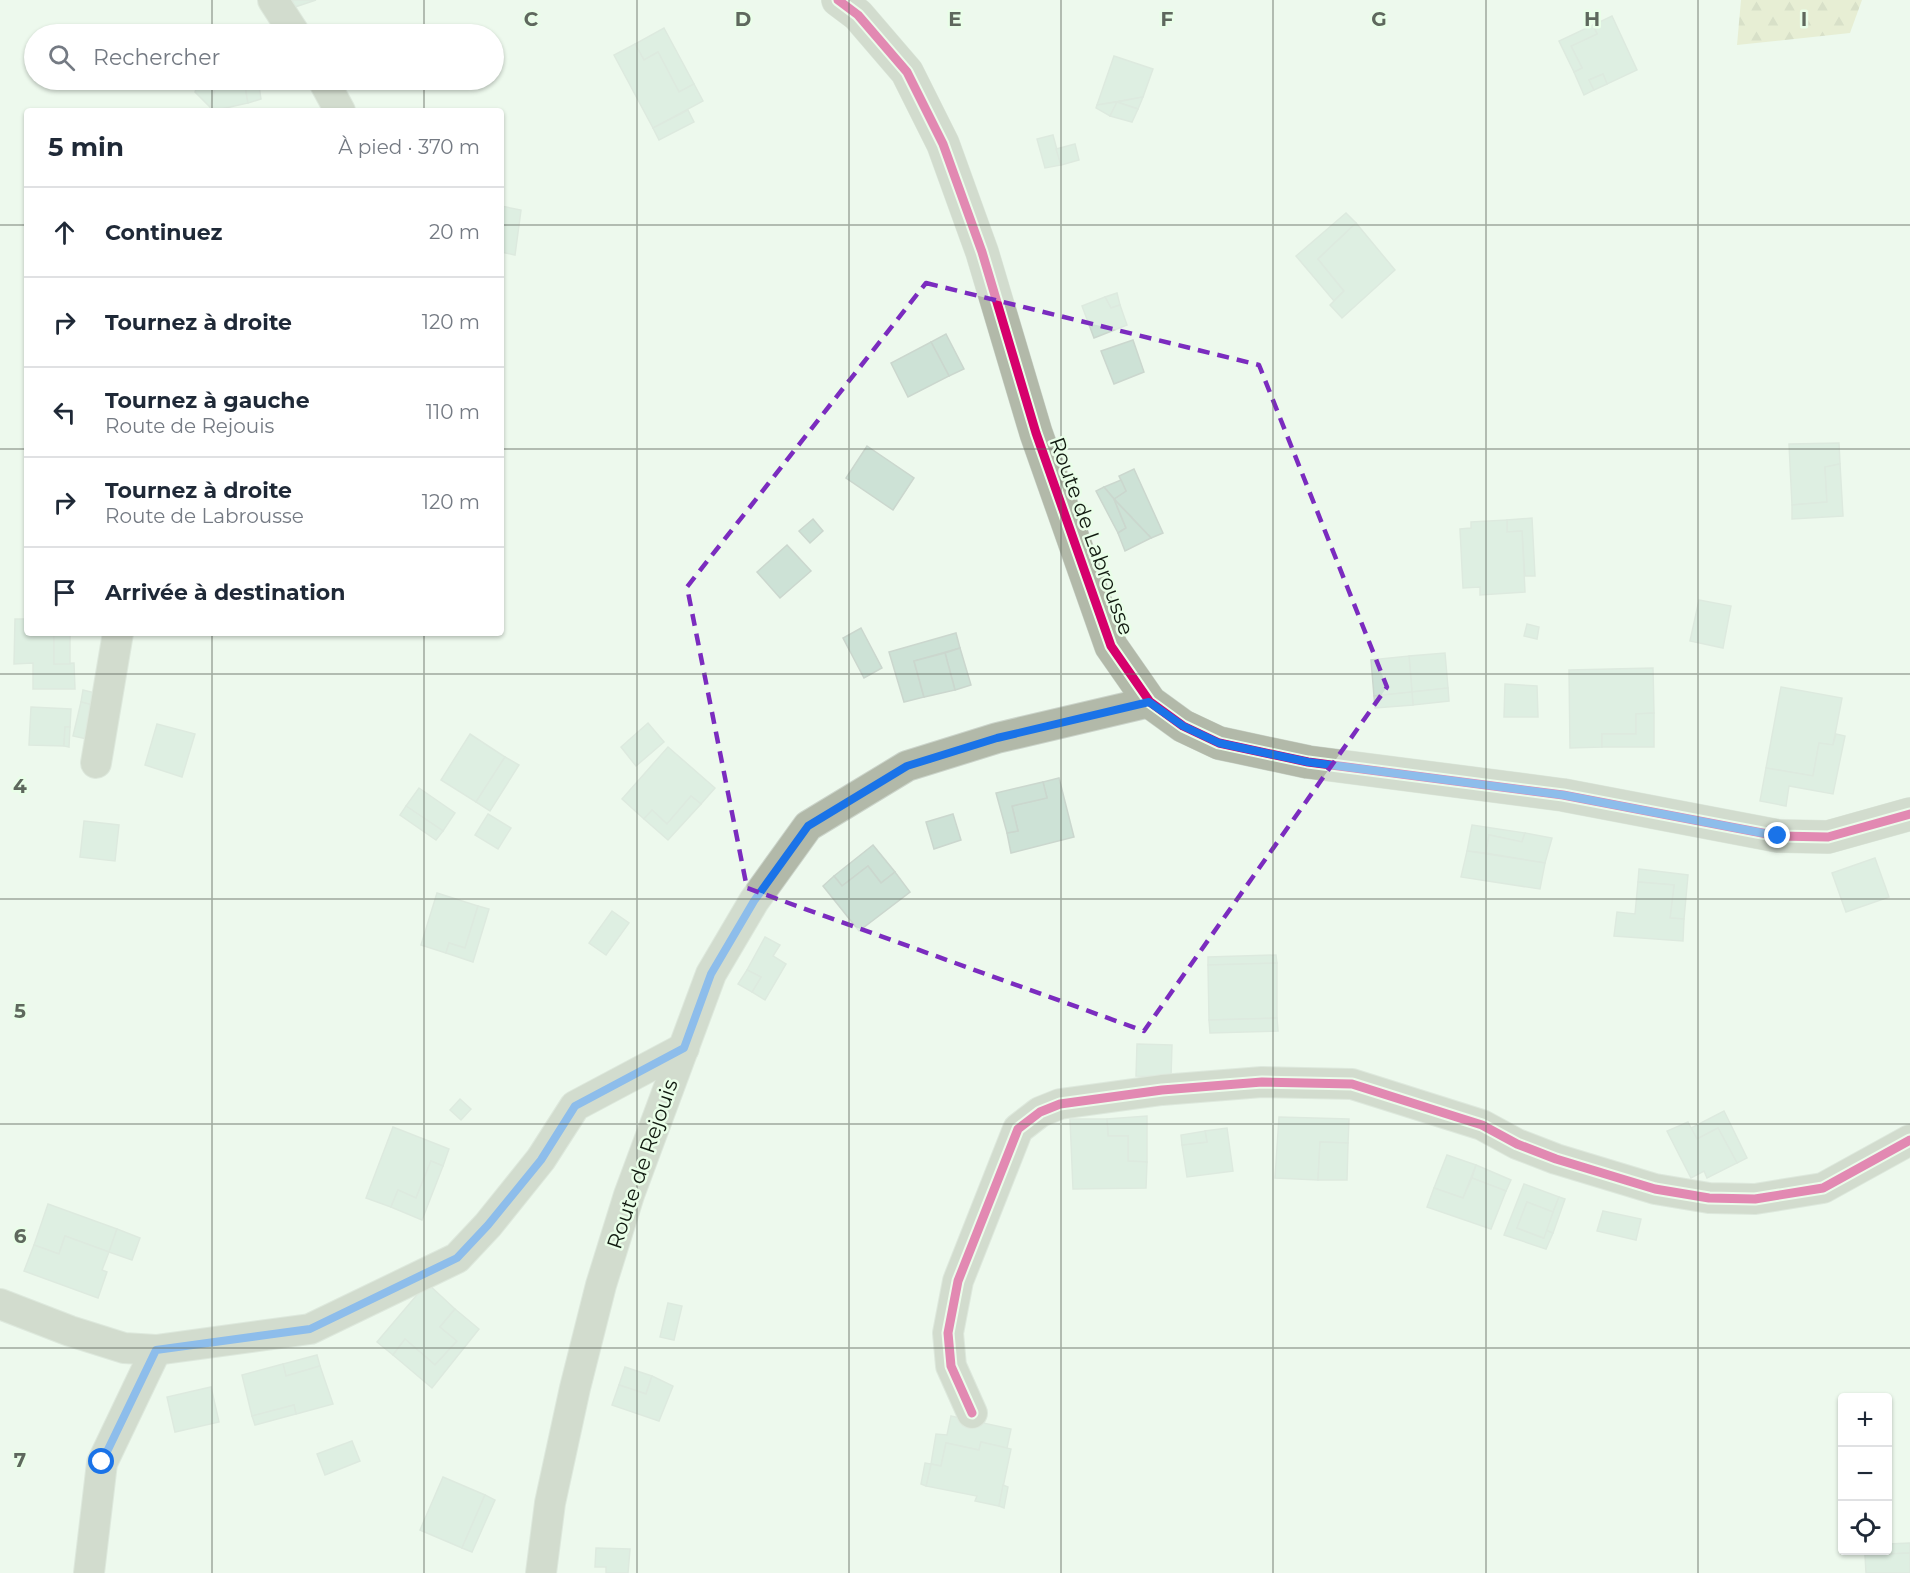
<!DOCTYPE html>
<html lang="fr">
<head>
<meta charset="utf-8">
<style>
  body { margin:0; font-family:Montserrat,sans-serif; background:#f6f6f7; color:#1f2937 }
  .controls { position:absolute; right:18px; bottom:18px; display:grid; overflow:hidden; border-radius:6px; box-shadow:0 2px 4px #0004 }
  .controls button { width:54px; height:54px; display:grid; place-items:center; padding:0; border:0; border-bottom:2px solid #e0e1e3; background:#fff; color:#1f2937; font:30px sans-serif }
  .stop { position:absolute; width:18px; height:18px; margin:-14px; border:4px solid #1a73e8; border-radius:50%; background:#fff }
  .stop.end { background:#1a73e8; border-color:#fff; box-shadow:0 2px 6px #0008 }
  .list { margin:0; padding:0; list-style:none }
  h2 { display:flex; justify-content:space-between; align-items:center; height:78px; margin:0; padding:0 24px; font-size:26px }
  h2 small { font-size:20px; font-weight:400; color:#747a83 }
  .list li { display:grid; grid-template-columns:39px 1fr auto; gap:18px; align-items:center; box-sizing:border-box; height:90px; padding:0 24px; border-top:2px solid #e0e1e3 }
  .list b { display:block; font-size:22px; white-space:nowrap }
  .list p { margin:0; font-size:20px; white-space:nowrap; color:#747a83 }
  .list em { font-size:20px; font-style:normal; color:#747a83 }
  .icon { flex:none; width:33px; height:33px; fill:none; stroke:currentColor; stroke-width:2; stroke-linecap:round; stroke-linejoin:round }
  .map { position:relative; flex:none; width:1910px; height:1573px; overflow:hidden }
  .search { position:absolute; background:#fff; box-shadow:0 2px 4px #0004; left:24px; top:24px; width:480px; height:66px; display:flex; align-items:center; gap:15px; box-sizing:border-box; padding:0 21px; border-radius:33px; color:#747a83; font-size:22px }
  .panel { position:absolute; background:#fff; box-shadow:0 2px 4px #0004; left:24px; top:108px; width:480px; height:528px; border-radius:6px }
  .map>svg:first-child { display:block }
  .forest { fill:url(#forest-firs) }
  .building { fill:#cde2d6; stroke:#cbd7ce; stroke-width:1.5 }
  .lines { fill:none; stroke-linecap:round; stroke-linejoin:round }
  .minor-casing { stroke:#cbd4ca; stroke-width:32 }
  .tertiary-casing { stroke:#cbd4ca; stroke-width:34 }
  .minor { stroke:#b2b9a9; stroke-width:30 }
  .tertiary { stroke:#b2b9a9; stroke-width:33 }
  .cycleway-casing { stroke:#e9fee8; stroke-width:13 }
  .cycleway { stroke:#d6006c; stroke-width:9 }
  .route { stroke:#1a73e8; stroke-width:8 }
  .marked { fill:none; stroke:#7b2cbf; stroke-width:4.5; stroke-dasharray:12 8; stroke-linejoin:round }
  .grid { fill:none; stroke:#5e685d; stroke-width:1.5; stroke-opacity:0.55 }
  .labels { text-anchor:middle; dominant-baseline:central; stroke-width:5; stroke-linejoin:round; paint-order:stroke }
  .street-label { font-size:21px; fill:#111a10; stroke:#e9fee8 }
  .grid-label { font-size:20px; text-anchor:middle; font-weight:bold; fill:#5e685d; stroke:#e9fee8; stroke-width:5; stroke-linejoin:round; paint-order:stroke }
</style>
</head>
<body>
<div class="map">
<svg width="1910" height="1573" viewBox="0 0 1910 1573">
  <defs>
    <pattern id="forest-firs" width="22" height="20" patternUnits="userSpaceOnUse" patternTransform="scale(1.5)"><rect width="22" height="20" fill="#dfe1b7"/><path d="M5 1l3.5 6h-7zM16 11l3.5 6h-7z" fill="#bec09c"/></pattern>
  </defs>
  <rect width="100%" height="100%" fill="#edf9ed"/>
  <polygon class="forest" points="1741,0 1862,0 1850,33 1737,45"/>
  <g class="building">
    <polygon points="292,0 316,0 295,7"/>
    <polygon points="1612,16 1637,70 1607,84 1603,74 1589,80 1594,90 1584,95 1574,72 1582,68 1571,46 1597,34 1593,25"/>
    <polygon points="1593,25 1597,34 1571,46 1582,68 1574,72 1559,41"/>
    <polygon points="664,28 694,84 679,92 658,52 644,60 635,44"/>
    <polygon points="635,44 644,60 658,52 679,92 694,84 703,101 653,128 614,55"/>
    <polygon points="1114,56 1153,69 1143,97 1097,105"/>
    <polygon points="1603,74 1607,84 1594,90 1589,80"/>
    <polygon points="199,80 216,86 210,107 195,92"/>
    <polygon points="202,80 244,80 248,103 212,111 211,104 216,86"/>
    <polygon points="244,80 258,80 261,99 248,103"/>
    <polygon points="1143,97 1138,109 1117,102"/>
    <polygon points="1117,102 1110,116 1096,108 1097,105"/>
    <polygon points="1117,102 1138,109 1132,122 1110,116"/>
    <polygon points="688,110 694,122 659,140 653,128"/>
    <polygon points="1053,135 1061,165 1045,168 1037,139"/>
    <polygon points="1075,144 1079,160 1061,165 1056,149"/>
    <polygon points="501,206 521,210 515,255 501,252"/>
    <polygon points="1346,213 1356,223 1318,259 1344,291 1334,301 1296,256"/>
    <polygon points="1356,223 1395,270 1342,318 1330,305 1344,291 1318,259"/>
    <polygon points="1117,293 1120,305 1111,308 1105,297"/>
    <polygon points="1105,297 1111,308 1120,305 1127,325 1094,338 1082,306"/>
    <polygon points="946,334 964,369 949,376 931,342"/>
    <polygon points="1133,340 1144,372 1114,384 1101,351"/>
    <polygon points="931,342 949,376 908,397 891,363"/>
    <polygon points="1839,443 1840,464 1825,467 1827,502 1792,505 1789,444"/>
    <polygon points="867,446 914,478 893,510 846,478"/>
    <polygon points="1840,464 1843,516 1792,519 1792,505 1827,502 1825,467"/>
    <polygon points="1134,469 1163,533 1151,538 1114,499 1126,491 1119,476"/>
    <polygon points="1121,480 1126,491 1114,499 1104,487"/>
    <polygon points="1104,487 1114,499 1126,528 1118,533 1096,491"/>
    <polygon points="1114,499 1151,538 1125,551 1118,533 1126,528"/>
    <polygon points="1532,518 1535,576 1525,576 1522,531 1507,532 1507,520"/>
    <polygon points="813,519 823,531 810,543 799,531"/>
    <polygon points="1507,520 1507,532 1522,531 1525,592 1480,595 1480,587 1463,588 1460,529 1471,528 1471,522"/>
    <polygon points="787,545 811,571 780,598 757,572"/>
    <polygon points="1699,600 1731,606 1723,648 1690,641"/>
    <polygon points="15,619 27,619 27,633 54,633 54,664 74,663 75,689 33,689 33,663 14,664"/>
    <polygon points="1527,624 1539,627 1537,639 1524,636"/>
    <polygon points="861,628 882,668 864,678 843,638"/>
    <rect x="54" y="633" width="16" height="31"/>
    <polygon points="956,633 960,648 914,661 924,697 904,702 889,652"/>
    <polygon points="960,648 971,685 955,690 945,653"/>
    <polygon points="945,653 955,690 924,697 914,661"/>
    <polygon points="1445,653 1448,688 1412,692 1409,656"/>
    <polygon points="1409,656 1412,692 1374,696 1371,660"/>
    <polygon points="1653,668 1654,713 1636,714 1636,734 1602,734 1602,747 1570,748 1569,670"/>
    <polygon points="1505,684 1537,686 1538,717 1504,717"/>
    <polygon points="1781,687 1842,698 1833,745 1819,743 1813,776 1766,768"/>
    <polygon points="1448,688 1449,701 1413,705 1412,692"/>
    <polygon points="83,690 103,695 100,707 81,702"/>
    <polygon points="1412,692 1413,705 1375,708 1374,696"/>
    <polygon points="81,702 100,707 92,740 73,736"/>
    <polygon points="31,707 71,709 70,727 65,727 64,746 29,745"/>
    <polygon points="1654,713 1654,747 1602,747 1602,734 1636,734 1636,714"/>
    <polygon points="648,723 664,742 636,766 621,747"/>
    <polygon points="157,724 195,734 182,777 145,765"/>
    <polygon points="65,727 70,727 69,747 64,746"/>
    <polygon points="470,734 505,757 476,802 441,780"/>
    <polygon points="1836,734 1845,736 1833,794 1789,786 1786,806 1760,801 1766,768 1813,776 1819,743 1833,745"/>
    <polygon points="668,747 715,788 701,804 691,796 667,824 652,810 644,819 622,799"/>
    <polygon points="505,757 519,765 490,811 476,802"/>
    <polygon points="1059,778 1074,837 1011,853 1007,833 1018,831 1012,806 1047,798 1043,782"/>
    <polygon points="1043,782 1047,798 1012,806 1018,831 1007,833 996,793"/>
    <polygon points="419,788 455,813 443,831 406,806"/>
    <polygon points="691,796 701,804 668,840 644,819 652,810 667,824"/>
    <polygon points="406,806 443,831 436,840 400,815"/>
    <polygon points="488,814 511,828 498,849 475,835"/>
    <polygon points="953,814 961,840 934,849 926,822"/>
    <polygon points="84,821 119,825 115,861 80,857"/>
    <polygon points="1472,825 1525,833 1522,842 1489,835 1486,853 1467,851"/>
    <polygon points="1525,833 1552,838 1545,863 1486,853 1489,835 1522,842"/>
    <polygon points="873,845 895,872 881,883 868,866 842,886 834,876"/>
    <polygon points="1467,851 1545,863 1540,889 1461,877"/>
    <polygon points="1875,858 1889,897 1846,912 1832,873"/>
    <polygon points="868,866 881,883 895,872 910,892 859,931 823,886 834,876 842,886"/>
    <polygon points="1639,869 1688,875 1684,919 1670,918 1674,885 1638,882"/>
    <polygon points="1638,882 1674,885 1670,918 1684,919 1683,941 1614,936 1617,912 1635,914"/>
    <polygon points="437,893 478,906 465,948 449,943 446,953 421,945"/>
    <polygon points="478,906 489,909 473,962 446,953 449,943 465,948"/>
    <polygon points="612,911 629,923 606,955 589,943"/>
    <polygon points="765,937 780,945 773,956 786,964 765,1000 752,992 761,977 747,970"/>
    <polygon points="1276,955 1277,963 1208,965 1208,957"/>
    <polygon points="1277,963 1277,1018 1209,1020 1208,965"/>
    <polygon points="747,970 761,977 752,992 738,984"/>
    <polygon points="1277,1018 1278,1031 1210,1033 1209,1020"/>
    <polygon points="1137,1044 1172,1045 1171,1077 1136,1076"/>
    <polygon points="460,1099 471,1109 461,1120 450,1110"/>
    <polygon points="1724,1111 1747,1158 1737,1163 1718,1128 1697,1139 1691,1128"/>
    <polygon points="1147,1116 1147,1162 1128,1161 1128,1136 1108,1136 1107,1119"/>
    <polygon points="1279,1117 1349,1119 1348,1143 1320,1142 1318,1180 1275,1178"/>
    <polygon points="1070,1119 1107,1119 1108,1136 1128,1136 1128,1161 1147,1162 1146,1188 1073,1189"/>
    <polygon points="1688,1122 1697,1139 1718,1128 1737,1163 1707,1178 1704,1171 1691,1178 1667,1131"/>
    <polygon points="393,1127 449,1149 443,1166 431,1161 416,1198 398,1190 391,1207 366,1198"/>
    <polygon points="1227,1128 1233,1171 1187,1177 1182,1145 1207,1142 1205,1131"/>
    <polygon points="1205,1131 1207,1142 1182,1145 1181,1135"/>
    <polygon points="1320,1142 1348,1143 1347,1180 1318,1180"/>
    <polygon points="1447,1155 1476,1165 1463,1198 1434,1188"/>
    <polygon points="431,1161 443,1166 422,1220 391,1207 398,1190 416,1198"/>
    <polygon points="1476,1165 1511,1180 1506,1191 1472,1178"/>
    <polygon points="1472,1178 1506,1191 1491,1229 1427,1207 1434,1188 1463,1198"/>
    <polygon points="1524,1184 1559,1197 1553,1212 1527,1202 1517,1228 1543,1238 1546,1230 1553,1233 1546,1249 1504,1235"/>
    <polygon points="1559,1197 1565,1199 1553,1233 1546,1230"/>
    <polygon points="1527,1202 1553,1212 1544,1238 1517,1228"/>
    <polygon points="48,1204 117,1229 109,1252 65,1236 59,1254 34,1245"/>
    <polygon points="1603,1211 1641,1219 1636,1240 1597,1231"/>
    <polygon points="117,1229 140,1238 132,1260 109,1252"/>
    <polygon points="65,1236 109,1252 102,1270 107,1272 98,1298 24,1271 34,1245 59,1254"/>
    <polygon points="427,1283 455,1309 440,1327 457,1341 435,1365 405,1339 393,1355 377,1342"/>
    <polygon points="668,1303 682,1306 674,1340 660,1337"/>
    <polygon points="455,1309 479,1329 432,1388 393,1355 405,1339 435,1365 457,1341 440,1327"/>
    <polygon points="317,1355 320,1366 286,1376 283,1364"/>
    <polygon points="283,1364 286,1376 320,1366 333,1404 296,1414 294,1405 252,1416 242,1375"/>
    <polygon points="625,1367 652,1376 646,1394 619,1385"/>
    <polygon points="652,1376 673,1386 659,1421 612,1405 619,1385 646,1394"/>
    <polygon points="211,1387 219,1422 175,1432 167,1397"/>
    <polygon points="294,1405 296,1414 255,1425 252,1416"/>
    <polygon points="951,1416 1011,1429 1007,1448 981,1442 979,1450 946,1443 941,1466 931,1464 936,1434 947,1435"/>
    <polygon points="352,1441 360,1461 325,1475 317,1454"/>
    <polygon points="981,1442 1011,1449 999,1506 975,1501 977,1496 926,1486 931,1464 941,1466 946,1443 979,1450"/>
    <polygon points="925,1463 931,1464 926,1486 921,1484"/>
    <polygon points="443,1477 485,1495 462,1548 420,1530"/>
    <polygon points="1003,1485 1008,1487 1004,1508 999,1506"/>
    <polygon points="485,1495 495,1500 472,1552 462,1548"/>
    <polygon points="1910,1543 1910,1553 1865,1555 1865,1550 1888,1550 1888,1544"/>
    <polygon points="596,1548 630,1549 628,1573 606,1573 606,1567 595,1567"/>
    <polygon points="1910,1553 1910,1573 1866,1573 1865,1555"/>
  </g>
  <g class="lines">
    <defs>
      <g id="minor">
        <polyline points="273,0 295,34"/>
        <polyline points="323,80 340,111"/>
        <polyline points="96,763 118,633"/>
        <polyline points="0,1304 70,1331 124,1348 156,1350 310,1329 457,1258 488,1225 541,1159 575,1106 684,1048"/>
        <polyline points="972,1413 951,1366 948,1333 958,1281 1018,1129 1040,1112 1060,1104 1162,1090 1262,1082 1352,1084 1482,1125 1517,1144 1556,1159 1655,1189 1709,1198 1755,1199 1823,1188 1910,1140"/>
        <polyline points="89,1573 102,1463 156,1350"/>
        <polyline points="541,1573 550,1503 575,1388 601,1285 629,1195 711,974 754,901 808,826 907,766 997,738 1150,702"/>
      </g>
      <polyline id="tertiary" points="838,0 858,15 907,72 943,144 982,252 1036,433 1111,646 1150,702 1183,726 1219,743 1308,762 1563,795 1778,836 1828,837 1910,814"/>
    </defs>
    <use href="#minor" class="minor-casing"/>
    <use href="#tertiary" class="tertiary-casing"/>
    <use href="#minor" class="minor"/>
    <use href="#tertiary" class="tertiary"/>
    <defs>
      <g id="cycleway">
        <polyline points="838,0 858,15 907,72 943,144 982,252 1036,433 1111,646 1150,702 1183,726 1219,743 1308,762 1563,795 1778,836 1828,837 1910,814"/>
        <polyline points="972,1413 951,1366 948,1333 958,1281 1018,1129 1040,1112 1060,1104 1162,1090 1262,1082 1352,1084 1482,1125 1517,1144 1556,1159 1655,1189 1709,1198 1755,1199 1823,1188 1910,1140"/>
      </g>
    </defs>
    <use href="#cycleway" class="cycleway-casing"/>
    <use href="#cycleway" class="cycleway"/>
  </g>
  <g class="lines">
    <polyline class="route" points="102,1462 156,1350 310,1329 457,1258 488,1225 541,1160 575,1106 684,1048 711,974 754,901 808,826 907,766 997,738 1149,702 1183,726 1219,743 1308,762 1563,795 1778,836"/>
  </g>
  <path d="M0 0H1910V1573H0ZM 926,283 L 1259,365 L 1387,687 L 1144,1031 L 747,888 L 687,587 Z" fill="#edf9ed" fill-opacity=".55" fill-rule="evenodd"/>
  <path class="marked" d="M 926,283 L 1259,365 L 1387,687 L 1144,1031 L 747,888 L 687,587 Z"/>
  <path class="grid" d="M 212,0 L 212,34M 424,0 L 424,34M 637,0 L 637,1573M 849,0 L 849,1573M 1061,0 L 1061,1573M 1273,0 L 1273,1573M 1486,0 L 1486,1573M 1698,0 L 1698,1573M 212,80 L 212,111M 424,80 L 424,111M 0,225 L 27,225M 501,225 L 1910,225M 0,449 L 27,449M 501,449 L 1910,449M 212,633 L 212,1573M 424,633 L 424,1573M 0,674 L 1910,674M 0,899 L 1910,899M 0,1124 L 1910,1124M 0,1348 L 1910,1348"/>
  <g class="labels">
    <g class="street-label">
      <text transform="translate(1092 536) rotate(70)">Route de Labrousse</text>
      <text transform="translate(642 1164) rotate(-71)">Route de Rejouis</text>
    </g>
  </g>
  <g class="grid-label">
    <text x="531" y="26">C</text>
    <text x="743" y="26">D</text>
    <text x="955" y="26">E</text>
    <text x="1167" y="26">F</text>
    <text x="1379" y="26">G</text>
    <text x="1592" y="26">H</text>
    <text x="1804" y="26">I</text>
    <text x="20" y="793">4</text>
    <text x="20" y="1018">5</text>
    <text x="20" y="1243">6</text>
    <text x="20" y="1467">7</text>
  </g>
</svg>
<div class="controls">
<button>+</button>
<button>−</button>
<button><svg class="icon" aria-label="locate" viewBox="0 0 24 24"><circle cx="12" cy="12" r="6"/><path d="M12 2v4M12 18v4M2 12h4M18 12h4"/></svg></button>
</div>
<div class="stop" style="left:102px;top:1462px"></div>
<div class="stop end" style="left:1778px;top:836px"></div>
<div class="search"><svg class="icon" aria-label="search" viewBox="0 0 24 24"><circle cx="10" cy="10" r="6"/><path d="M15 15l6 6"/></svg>Rechercher</div>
<section class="panel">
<h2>5 min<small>À pied · 370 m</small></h2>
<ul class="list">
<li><svg class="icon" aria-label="ahead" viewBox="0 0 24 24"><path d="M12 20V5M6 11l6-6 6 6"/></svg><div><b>Continuez</b></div><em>20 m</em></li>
<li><svg class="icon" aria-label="right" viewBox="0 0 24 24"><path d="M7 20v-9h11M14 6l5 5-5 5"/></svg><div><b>Tournez à droite</b></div><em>120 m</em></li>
<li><svg class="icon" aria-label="left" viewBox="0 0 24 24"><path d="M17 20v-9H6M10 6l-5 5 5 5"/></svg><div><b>Tournez à gauche</b><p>Route de Rejouis</p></div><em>110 m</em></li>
<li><svg class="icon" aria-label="right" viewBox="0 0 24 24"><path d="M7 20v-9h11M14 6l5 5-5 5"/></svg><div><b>Tournez à droite</b><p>Route de Labrousse</p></div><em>120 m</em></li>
<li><svg class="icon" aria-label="arrive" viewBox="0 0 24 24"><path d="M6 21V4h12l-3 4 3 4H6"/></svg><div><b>Arrivée à destination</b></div></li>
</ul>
</section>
</div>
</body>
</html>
